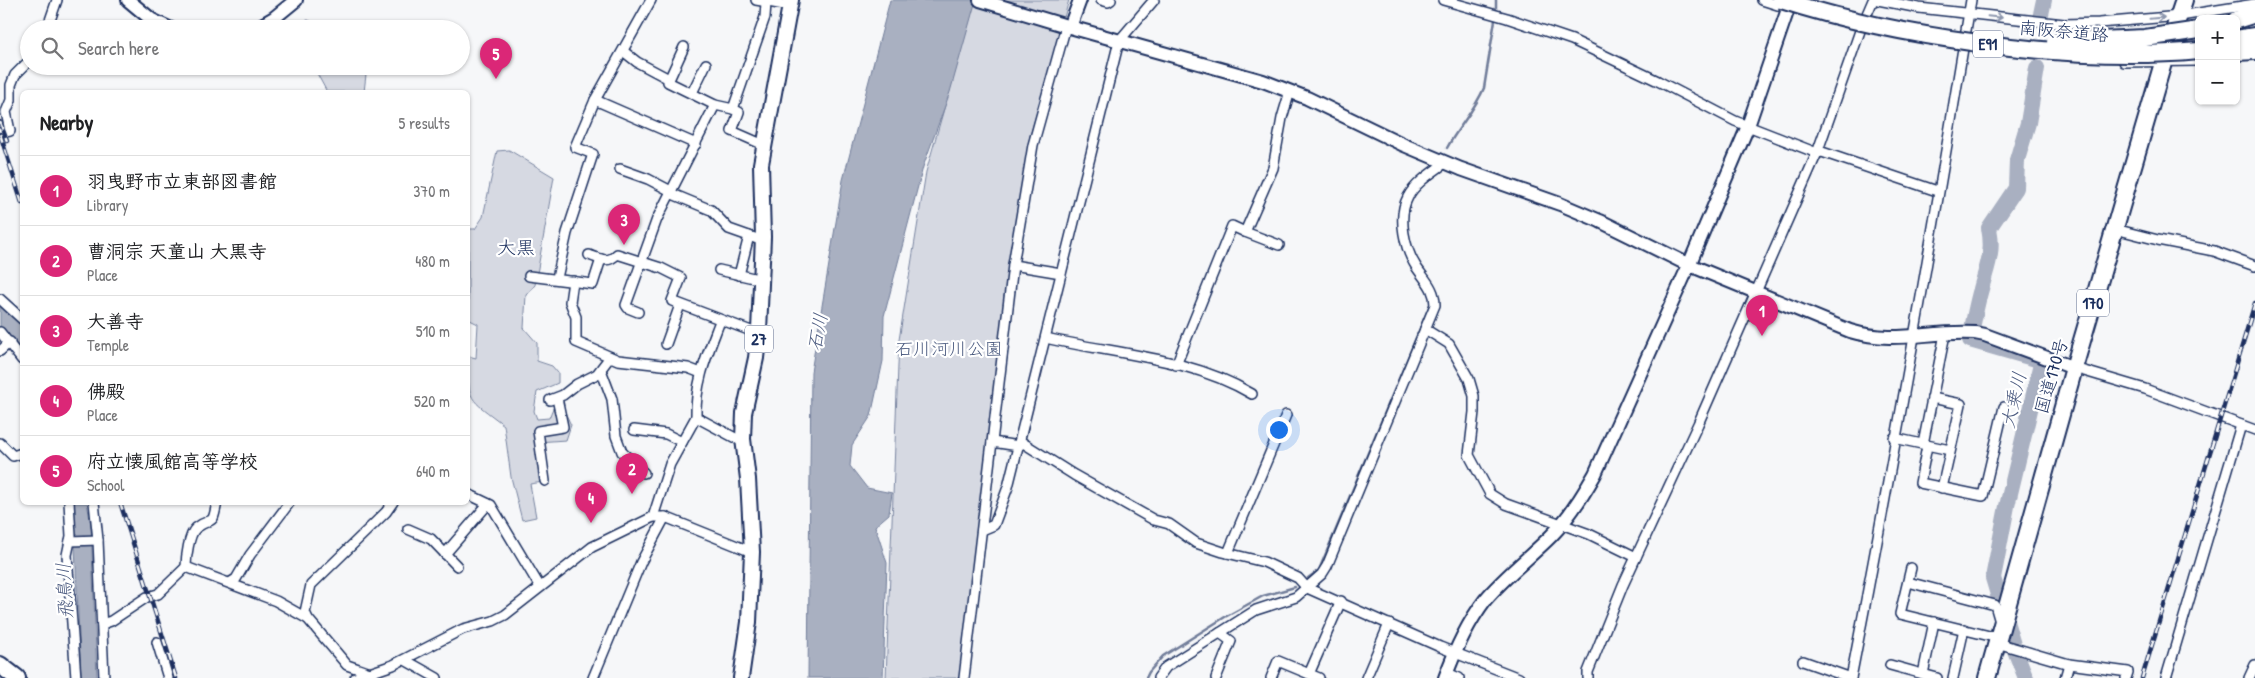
<!DOCTYPE html>
<html lang="en">
<head>
<meta charset="utf-8">
<style>
  body { margin:0; font-family:"Patrick Hand","Klee One",sans-serif; background:#f2f2f2; color:#202124 }
  .controls { position:absolute; right:15px; top:15px; display:grid; overflow:hidden; border-radius:8px; box-shadow:0 1px 4px #0004 }
  .controls button { width:45px; height:45px; display:grid; place-items:center; padding:0; border:0; border-bottom:1px solid #e0e0e0; background:#fff; color:#202124; font:25px sans-serif }
  .you { position:absolute; left:1278px; top:429px; width:18px; height:18px; margin:-12px; border:4px solid #fff; border-radius:50%; background:#1a73e8; box-shadow:0 0 0 8px #1a73e833 }
  .badge { display:grid; place-items:center; width:32px; height:32px; border-radius:50%; background:#db2777; color:#fff; font-size:16px; font-weight:700 }
  .pin { position:absolute; translate:-50% -41px; filter:drop-shadow(0 1px 2px #0008) }
  .pin::after { content:''; position:absolute; top:26px; width:18px; height:15px; background:inherit; clip-path:polygon(0 0,100% 0,50% 100%) }
  .list { margin:0; padding:0; list-style:none }
  h2 { display:flex; justify-content:space-between; align-items:center; height:65px; margin:0; padding:0 20px; font-size:21px }
  h2 small { font-size:16px; font-weight:400; color:#757577 }
  .list li { display:grid; grid-template-columns:32px 1fr auto; gap:15px; align-items:center; box-sizing:border-box; height:70px; padding:0 20px; border-top:1px solid #e0e0e0 }
  .list b { display:block; font-size:19px; white-space:nowrap }
  .list p { margin:0; font-size:16px; white-space:nowrap; color:#757577 }
  .list em { font-size:16px; font-style:normal; color:#757577 }
  .icon { flex:none; width:28px; height:28px; fill:none; stroke:currentColor; stroke-width:2; stroke-linecap:round; stroke-linejoin:round }
  .map { position:relative; flex:none; width:2255px; height:678px; overflow:hidden }
  .search { position:absolute; background:#fff; box-shadow:0 1px 4px #0004; left:20px; top:20px; width:450px; height:55px; display:flex; align-items:center; gap:12px; box-sizing:border-box; padding:0 18px; border-radius:28px; color:#757577; font-size:19px }
  .panel { position:absolute; background:#fff; box-shadow:0 1px 4px #0004; left:20px; top:90px; width:450px; height:415px; border-radius:8px }
  .map>svg:first-child { display:block }
  .green { fill:#d6d9e2; stroke:#7884a0 }
  .water { fill:#a9b0c1; stroke:#707c99 }
  .lines { fill:none; stroke-linecap:round; stroke-linejoin:round }
  .stream { stroke:#707c99; stroke-width:2.5 }
  .river { stroke:#a9b0c1; stroke-width:16 }
  .street-casing { stroke:#1b2f5e; stroke-width:12 }
  .secondary-casing { stroke:#1b2f5e; stroke-width:16 }
  .primary-casing { stroke:#1b2f5e; stroke-width:18 }
  .highway-casing { stroke:#1b2f5e; stroke-width:20 }
  .street { stroke:#fff; stroke-width:9 }
  .secondary { stroke:#fff; stroke-width:12 }
  .primary { stroke:#fff; stroke-width:14 }
  .highway { stroke:#fff; stroke-width:16 }
  .rail-casing { stroke:#1b2f5e; stroke-width:4.5 }
  .rail { stroke:#fff; stroke-width:2.5; stroke-dasharray:8; stroke-linecap:butt }
  .highway-bridge-casing { stroke:#1b2f5e; stroke-width:20; stroke-linecap:butt }
  .highway-bridge { stroke:#fff; stroke-width:16 }
  .oneway { stroke:#8d97ae }
  .labels { text-anchor:middle; dominant-baseline:central; stroke-width:4.5; stroke-linejoin:round; paint-order:stroke }
  .shield { fill:#fff; stroke:#5f6d8e; stroke-width:1 }
  .shield-label { font-size:16px; font-weight:bold; fill:#1b2f5e }
  .street-label { font-size:18px; fill:#1b2f5e; stroke:#fff }
  .park-label { font-size:18px; fill:#4a5a7f; stroke:#fff }
  .neighbourhood-label { font-size:19px; fill:#1b2f5e; stroke:#fff }
  .water-label { font-size:19px; font-style:italic; fill:#4d5c81; stroke:#fff }
</style>
</head>
<body>
<div class="map">
<svg width="2255" height="678" viewBox="0 0 2255 678">
  <rect width="100%" height="100%" fill="#f6f7f9"/>
  <filter id="ink" filterUnits="userSpaceOnUse"><feTurbulence type="fractalNoise" baseFrequency=".02" numOctaves="2"/><feDisplacementMap in="SourceGraphic" scale="10" xChannelSelector="R" yChannelSelector="G"/><feConvolveMatrix kernelMatrix="1 2 1 2 8 2 1 2 1" color-interpolation-filters="sRGB"/></filter>
  <g filter="url(#ink)">
    <g class="green">
      <polygon points="975,0 1069,0 1030,136 1005,290 961,678 886,678 899,340 926,172"/>
      <polygon points="308,20 328,29 298,29 299,22"/>
      <polygon points="313,66 367,66 364,92 327,92"/>
      <path d="M 509,150 L 554,177 L 535,285 L 526,295 L 524,328 L 537,343 L 537,361 L 552,366 L 558,373 L 558,383 L 537,392 L 534,411 L 537,419 L 549,418 L 553,408 L 563,408 L 571,425 L 566,440 L 537,442 L 543,482 L 530,484 L 536,517 L 522,520 L 511,477 L 504,425 C 468,397 468,403 468,356 L 476,358 L 478,324 L 468,319 L 468,229 L 475,229 L 483,217 L 497,151 Z"/>
    </g>
    <g class="water">
      <polygon points="890,0 976,0 950,92 923,167 884,316 883,361 871,416 852,445 850,466 867,488 892,493 889,514 875,526 887,563 883,678 808,678 811,372 843,180"/>
      <path d="M 0,303 C 25,324 22,324 22,355 L 0,327 Z"/>
      <polygon points="73,503 87,503 91,525 97,678 81,678"/>
    </g>
    <g class="lines">
      <g class="stream">
        <polyline points="1496,0 1496,9"/>
        <path d="M 1447,148 C 1458,127 1475,110 1484,88 L 1495,20"/>
        <polyline points="1308,578 1319,570 1431,302"/>
        <polyline points="1146,678 1149,672 1163,656 1225,617 1263,596 1295,587"/>
      </g>
      <g class="river">
        <polyline points="2041,14 2044,0"/>
        <path d="M 2026,678 L 2014,648 L 1993,578 L 2007,506 L 2041,364 L 2036,359 L 1970,340 C 1973,323 1976,306 1981,289 C 1987,266 1994,253 1989,228 L 2016,188 L 2017,160 L 2028,123 L 2037,68"/>
      </g>
      <defs>
        <g id="street">
          <polyline points="756,0 790,6"/>
          <polyline points="1101,0 1108,2 1111,0"/>
          <polyline points="1443,0 1507,18 1572,40 1658,81 1735,121 1817,153 1822,152 1937,191"/>
          <polyline points="1762,0 1784,7"/>
          <polyline points="1878,0 1919,8 2064,24 2099,23 2180,16 2255,4"/>
          <polyline points="47,29 57,0"/>
          <polyline points="684,47 668,82 715,105 733,109 765,17 766,3"/>
          <polyline points="623,51 637,62 669,79"/>
          <polyline points="2124,62 2199,61"/>
          <polyline points="692,93 706,64"/>
          <polyline points="595,100 696,144"/>
          <polyline points="733,109 739,112 732,131 764,145"/>
          <polyline points="0,133 10,131 6,112 11,100 11,85 15,75 29,61"/>
          <polyline points="620,169 648,179 671,191"/>
          <polyline points="670,193 711,210 729,229 763,241"/>
          <polyline points="2115,229 2158,240 2214,251 2255,266"/>
          <polyline points="1279,245 1245,232 1273,168 1282,118 1290,91"/>
          <path d="M 589,255 C 600,259 608,264 617,254 L 661,268 L 681,278 L 672,301 L 759,334"/>
          <polyline points="1013,265 1061,273"/>
          <polyline points="719,270 762,280"/>
          <polyline points="739,275 749,236"/>
          <polyline points="529,276 593,284 601,259"/>
          <polyline points="557,278 567,233 593,154 575,147 595,100 651,0"/>
          <polyline points="573,281 570,302 576,317 576,342 618,360 688,368 701,373"/>
          <polyline points="0,299 22,319"/>
          <polyline points="638,312 628,308 626,305 657,219 715,105"/>
          <path d="M 720,321 C 708,353 695,381 696,417 L 739,440 L 743,439"/>
          <polyline points="1425,329 1449,344 1469,379 1474,396 1474,412 1469,455 1490,494 1506,504 1589,534 1636,557"/>
          <polyline points="0,332 22,360"/>
          <path d="M 1046,338 C 1114,354 1190,357 1252,394"/>
          <polyline points="666,344 680,305"/>
          <polyline points="0,351 10,342"/>
          <polyline points="1176,365 1232,226 1245,232"/>
          <polyline points="2074,368 2145,389 2255,430"/>
          <polyline points="601,370 612,399 616,436 622,452 644,473"/>
          <polyline points="1932,398 1961,404 1942,488"/>
          <polyline points="550,400 563,395 577,384 597,374 610,357"/>
          <polyline points="634,430 666,434 682,442"/>
          <polyline points="1894,438 1950,450"/>
          <polyline points="1020,441 1074,475 1154,520 1169,524 1196,543 1223,552 1264,562 1298,578 1307,588 1440,647 1519,678"/>
          <polyline points="992,442 1019,446"/>
          <polyline points="0,443 13,456 22,453"/>
          <polyline points="1923,444 1945,334"/>
          <polyline points="1927,446 1920,483 1983,496 2004,407"/>
          <polyline points="545,481 538,431 563,427 557,398"/>
          <polyline points="468,494 491,505 540,587"/>
          <polyline points="69,502 71,536 67,555 76,678"/>
          <polyline points="94,502 98,540 104,678"/>
          <path d="M 217,502 C 212,529 213,515 196,528 C 189,534 186,557 186,567 L 276,601 L 308,619 L 347,665 L 370,673"/>
          <polyline points="653,517 670,464 696,417"/>
          <polyline points="408,529 431,539 457,566"/>
          <polyline points="982,530 994,525 1008,487 1119,41 1154,0"/>
          <polyline points="70,541 98,540"/>
          <polyline points="1228,553 1286,415"/>
          <polyline points="445,554 488,504"/>
          <polyline points="1911,568 1900,614 1998,638"/>
          <polyline points="231,582 236,579 250,555 290,502"/>
          <polyline points="1908,582 1995,605 2000,622"/>
          <polyline points="308,619 305,612 311,585 386,512 393,502"/>
          <polyline points="102,624 111,621 147,597 158,594 186,567"/>
          <polyline points="157,642 168,678"/>
          <polyline points="1997,643 2069,664 2128,672 2126,678"/>
          <polyline points="405,660 437,678"/>
          <polyline points="1803,661 1851,678"/>
          <polyline points="1890,665 1937,678"/>
          <polyline points="1447,673 1459,678"/>
          <polyline points="1309,674 1341,601"/>
          <polyline points="1923,674 1934,622"/>
          <polyline points="355,678 393,665 463,629 493,621 505,615 592,547 653,517 665,517 752,552"/>
          <polyline points="593,678 641,562 665,517"/>
          <polyline points="964,678 1013,265 1033,145 1066,26"/>
          <path d="M 1158,678 L 1166,667 L 1256,610 L 1296,597 L 1322,574 L 1327,566 L 1435,305 C 1435,289 1426,281 1417,268 C 1405,250 1397,217 1408,197 C 1415,183 1433,172 1445,163"/>
          <polyline points="1216,678 1231,641 1220,633"/>
          <polyline points="1271,678 1278,661 1319,678"/>
          <polyline points="1366,678 1389,624"/>
          <polyline points="1588,678 1588,672 1623,585 1698,424 1817,153 1861,28 1873,0"/>
          <path d="M 1851,678 C 1895,453 1934,226 1971,0"/>
          <polyline points="1953,678 1964,629"/>
          <polyline points="2065,678 2069,664"/>
          <polyline points="2166,678 2241,425"/>
          <polyline points="2249,678 2255,665"/>
        </g>
        <g id="secondary">
          <polyline points="128,0 152,20 171,29"/>
          <path d="M 980,0 L 1070,27 L 1263,81 L 1307,98 L 1404,145 L 1461,169 L 1560,204 L 1600,221 L 1685,263 L 1850,331 C 1896,345 1929,330 1975,333 L 1985,335 L 2074,368"/>
          <polyline points="1070,27 1080,0"/>
          <polyline points="255,29 274,18 296,0"/>
          <path d="M 1445,678 C 1455,650 1467,624 1485,600 C 1505,576 1529,558 1551,536 C 1569,518 1582,497 1595,474 L 1689,265 L 1748,126 L 1788,9"/>
        </g>
        <polyline id="primary" points="741,678 749,622 752,552 748,479 743,439 744,413 756,358 759,331 763,237 761,164 791,0"/>
        <g id="highway">
          <polyline points="2236,20 2255,14"/>
          <polyline points="2236,39 2255,36"/>
          <polyline points="2236,52 2255,51"/>
          <polyline points="0,665 17,678"/>
          <polyline points="1987,678 2074,368 2163,63 2184,0"/>
        </g>
      </defs>
      <use href="#street" class="street-casing"/>
      <use href="#secondary" class="secondary-casing"/>
      <use href="#primary" class="primary-casing"/>
      <use href="#highway" class="highway-casing"/>
      <use href="#street" class="street"/>
      <use href="#secondary" class="secondary"/>
      <use href="#primary" class="primary"/>
      <use href="#highway" class="highway"/>
      <defs>
        <g id="rail">
          <polyline points="0,122 7,141"/>
          <polyline points="0,134 22,203"/>
          <polyline points="120,502 176,678"/>
          <polyline points="2142,678 2255,303"/>
        </g>
      </defs>
      <use href="#rail" class="rail-casing"/>
      <use href="#rail" class="rail"/>
      <defs>
        <g id="highway-bridge">
          <path d="M 1781,0 C 1846,21 1911,34 1978,43 C 2052,53 2125,58 2199,51"/>
          <polyline points="2055,42 2145,38 2199,30"/>
        </g>
      </defs>
      <use href="#highway-bridge" class="highway-bridge-casing"/>
      <use href="#highway-bridge" class="highway-bridge"/>
    </g>
    <defs><path id="oneway-shaft" d="M-6 0H5M1.5-3L5.5 0L1.5 3" fill="none" stroke-width="1.6" stroke-linecap="round" stroke-linejoin="round" transform="scale(1.25)"/></defs>
    <g class="oneway">
      <use href="#oneway-shaft" transform="translate(1995 17) rotate(6)"/>
      <use href="#oneway-shaft" transform="translate(2157 18) rotate(-5)"/>
    </g>
  </g>
  <g class="labels">
    <g class="shield">
      <rect x="1973" y="30.5" width="30" height="27" rx="4"/>
      <rect x="2077" y="289.5" width="32" height="27" rx="4"/>
      <rect x="745" y="325.5" width="28" height="27" rx="4"/>
    </g>
    <g class="shield-label">
      <text x="1988" y="44">E91</text>
      <text x="2093" y="303">170</text>
      <text x="759" y="339">27</text>
    </g>
    <g class="street-label">
      <text transform="translate(2064 31) rotate(5)">南阪奈道路</text>
      <text transform="translate(2051 376) rotate(-74)">国道170号</text>
    </g>
    <g class="park-label">
      <text x="949" y="348">石川河川公園</text>
    </g>
    <g class="neighbourhood-label">
      <text x="516" y="247">大黒</text>
    </g>
    <g class="water-label">
      <text transform="translate(817 332) rotate(-79)">石川</text>
      <text transform="translate(2013 400) rotate(-77)">大乗川</text>
      <text transform="translate(64 591) rotate(-93)">飛鳥川</text>
    </g>
  </g>
</svg>
<div class="controls">
<button>+</button>
<button>−</button>
</div>
<div class="you"></div>
<div class="pin badge" style="left:1762px;top:336px">1</div>
<div class="pin badge" style="left:632px;top:494px">2</div>
<div class="pin badge" style="left:624px;top:245px">3</div>
<div class="pin badge" style="left:591px;top:523px">4</div>
<div class="pin badge" style="left:496px;top:79px">5</div>
<div class="search"><svg class="icon" aria-label="search" viewBox="0 0 24 24"><circle cx="10" cy="10" r="6"/><path d="M15 15l6 6"/></svg>Search here</div>
<section class="panel">
<h2>Nearby<small>5 results</small></h2>
<ul class="list">
<li><span class="badge">1</span><div><b>羽曳野市立東部図書館</b><p>Library</p></div><em>370 m</em></li>
<li><span class="badge">2</span><div><b>曹洞宗 天童山 大黒寺</b><p>Place</p></div><em>480 m</em></li>
<li><span class="badge">3</span><div><b>大善寺</b><p>Temple</p></div><em>510 m</em></li>
<li><span class="badge">4</span><div><b>佛殿</b><p>Place</p></div><em>520 m</em></li>
<li><span class="badge">5</span><div><b>府立懐風館高等学校</b><p>School</p></div><em>640 m</em></li>
</ul>
</section>
</div>
</body>
</html>
